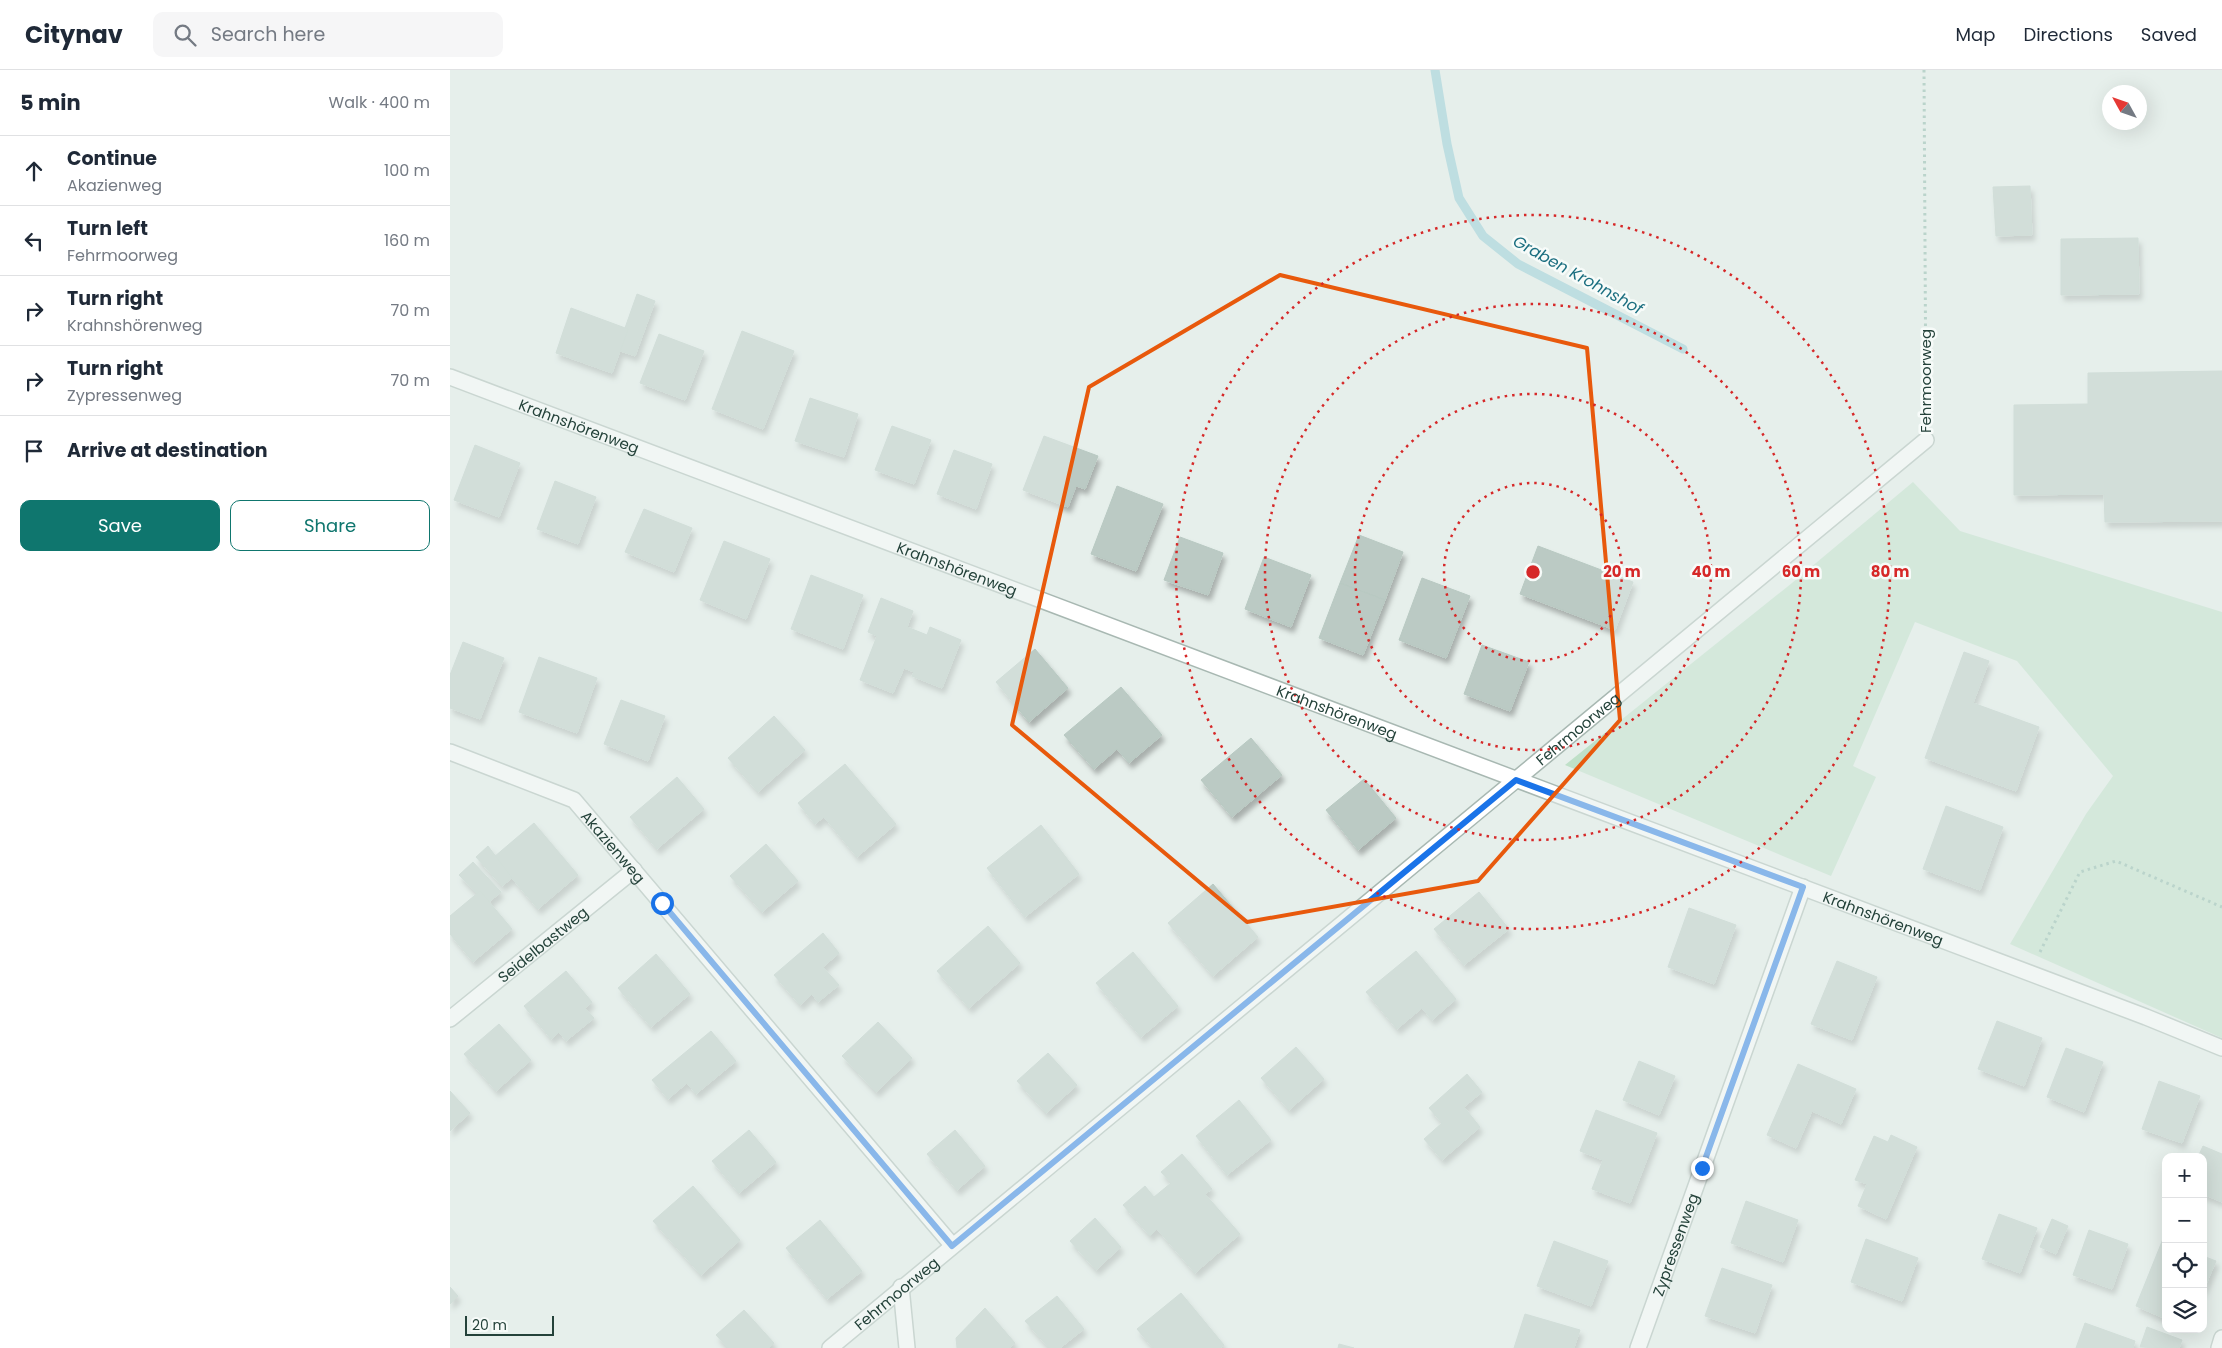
<!DOCTYPE html>
<html lang="en">
<head>
<meta charset="utf-8">
<style>
  body { margin:0; font-family:Poppins,sans-serif; background:#f6f6f7; color:#1f2937 }
  .controls { position:absolute; right:15px; bottom:15px; display:grid; overflow:hidden; border-radius:10px; box-shadow:0 5px 20px #0002 }
  .controls button { width:45px; height:45px; display:grid; place-items:center; padding:0; border:0; border-bottom:1px solid #e0e1e3; background:#fff; color:#1f2937; font:25px sans-serif }
  .compass { position:absolute; left:1652px; top:15px; width:45px; height:45px; border-radius:50%; background:#fff; box-shadow:0 5px 20px #0002; rotate:310deg }
  .scale { position:absolute; left:15px; bottom:12px; width:89px; box-sizing:border-box; padding-left:5px; border:2px solid #24423a; border-top:0; font-size:14px; line-height:18px; white-space:nowrap; color:#24423a; -webkit-text-stroke:4px #f7fbf9; paint-order:stroke }
  .stop { position:absolute; width:15px; height:15px; margin:-11px; border:4px solid #1a73e8; border-radius:50%; background:#fff }
  .stop.end { background:#1a73e8; border-color:#fff; box-shadow:0 1px 5px #0008 }
  .list { margin:0; padding:0; list-style:none }
  h2 { display:flex; justify-content:space-between; align-items:center; height:65px; margin:0; padding:0 20px; font-size:21px }
  h2 small { font-size:16px; font-weight:400; color:#747a83 }
  .list li { display:grid; grid-template-columns:32px 1fr auto; gap:15px; align-items:center; box-sizing:border-box; height:70px; padding:0 20px; border-top:1px solid #e0e1e3 }
  .list b { display:block; font-size:19px; white-space:nowrap }
  .list p { margin:0; font-size:16px; white-space:nowrap; color:#747a83 }
  .list em { font-size:16px; font-style:normal; color:#747a83 }
  .actions { display:flex; gap:10px; padding:15px 20px }
  .actions a { flex:1; padding:11px 0; border:1px solid #0f766e; border-radius:10px; text-align:center; font-size:18px; color:#0f766e }
  .actions .main { background:#0f766e; color:#fff }
  .icon { flex:none; width:28px; height:28px; fill:none; stroke:currentColor; stroke-width:2; stroke-linecap:round; stroke-linejoin:round }
  .map { position:relative; flex:none; width:1772px; height:1278px; overflow:hidden }
  header { display:flex; align-items:center; gap:30px; box-sizing:border-box; height:70px; padding:0 25px; background:#fff; border-bottom:1px solid #e0e1e3 }
  header strong { font-size:24px }
  nav { display:flex; gap:28px; margin-inline-start:auto; font-size:18px }
  .search { width:350px; height:45px; background:#f6f6f7; display:flex; align-items:center; gap:12px; box-sizing:border-box; padding:0 18px; border-radius:10px; color:#747a83; font-size:19px }
  main { display:flex }
  aside { flex:1; background:#fff }
  .map>svg:first-child { display:block }
  .green { fill:#bfe0c8 }
  .lines { fill:none; stroke-linecap:round; stroke-linejoin:round }
  .stream { stroke:#8ec9d4; stroke-width:9 }
  .building { fill:#bbcac4; stroke:#b8c9c2; filter:url(#shadow) }
  .street-casing { stroke:#a8b8b2; stroke-width:18 }
  .path { stroke:#86b3a5; stroke-width:3; stroke-dasharray:2.5 4; stroke-linecap:butt }
  .street { stroke:#fff; stroke-width:15 }
  .route { stroke:#1a73e8; stroke-width:6 }
  .marked { fill:none; stroke:#e8590c; stroke-width:4; stroke-linejoin:round }
  .ring { fill:none; stroke:#d62828; stroke-width:2.5; stroke-dasharray:2.5 5 }
  .labels { text-anchor:middle; dominant-baseline:central; stroke-width:5; stroke-linejoin:round; paint-order:stroke }
  .street-label { font-size:15px; fill:#24423a; stroke:#f7fbf9 }
  .water-label { font-size:16px; font-style:italic; fill:#1c6f80; stroke:#f7fbf9 }
  .centre { fill:#d62828; stroke:#f7fbf9; stroke-width:2.5 }
  .ring-label { font-size:15px; text-anchor:middle; font-weight:bold; fill:#d62828; stroke:#f7fbf9; stroke-width:5; stroke-linejoin:round; paint-order:stroke }
</style>
</head>
<body>
<header>
<strong>Citynav</strong>
<div class="search"><svg class="icon" aria-label="search" viewBox="0 0 24 24"><circle cx="10" cy="10" r="6"/><path d="M15 15l6 6"/></svg>Search here</div>
<nav><a>Map</a><a>Directions</a><a>Saved</a></nav>
</header>
<main>
<aside>
<h2>5 min<small>Walk · 400 m</small></h2>
<ul class="list">
<li><svg class="icon" aria-label="ahead" viewBox="0 0 24 24"><path d="M12 20V5M6 11l6-6 6 6"/></svg><div><b>Continue</b><p>Akazienweg</p></div><em>100 m</em></li>
<li><svg class="icon" aria-label="left" viewBox="0 0 24 24"><path d="M17 20v-9H6M10 6l-5 5 5 5"/></svg><div><b>Turn left</b><p>Fehrmoorweg</p></div><em>160 m</em></li>
<li><svg class="icon" aria-label="right" viewBox="0 0 24 24"><path d="M7 20v-9h11M14 6l5 5-5 5"/></svg><div><b>Turn right</b><p>Krahnshörenweg</p></div><em>70 m</em></li>
<li><svg class="icon" aria-label="right" viewBox="0 0 24 24"><path d="M7 20v-9h11M14 6l5 5-5 5"/></svg><div><b>Turn right</b><p>Zypressenweg</p></div><em>70 m</em></li>
<li><svg class="icon" aria-label="arrive" viewBox="0 0 24 24"><path d="M6 21V4h12l-3 4 3 4H6"/></svg><div><b>Arrive at destination</b></div></li>
</ul>
<div class="actions"><a class="main">Save</a><a>Share</a></div>
</aside>
<div class="map">
<svg width="1772" height="1278" viewBox="0 0 1772 1278">
  <defs>
    <filter id="shadow"><feDropShadow dx="3" dy="5.5" stdDeviation="2.5" flood-color="#0004"/></filter>
  </defs>
  <rect width="100%" height="100%" fill="#e6efeb"/>
  <polygon class="green" points="1463,412 1510,461 1772,542 1772,968 1560,874 1636,744 1663,706 1567,591 1465,552 1403,696 1426,707 1381,806 1115,695 1342,513"/>
  <g class="lines">
    <polyline class="stream" points="985,0 997,74 1009,128 1033,166 1068,194 1233,279"/>
  </g>
  <g class="building">
    <polygon points="1580,116 1582,165 1546,166 1543,117"/>
    <polygon points="1688,168 1689,224 1611,225 1611,169"/>
    <polygon points="187,224 205,231 185,286 170,281 178,259 175,258"/>
    <polygon points="121,238 178,259 162,303 106,283"/>
    <polygon points="292,261 344,281 313,359 262,339"/>
    <polygon points="209,264 254,281 235,330 190,313"/>
    <polygon points="1772,301 1772,451 1655,452 1654,424 1564,425 1564,335 1638,334 1638,303"/>
    <polygon points="360,328 408,344 394,387 345,371"/>
    <polygon points="442,356 481,370 464,414 425,400"/>
    <polygon points="594,366 648,386 635,419 626,416 618,437 573,420"/>
    <polygon points="25,375 70,393 49,447 4,430"/>
    <polygon points="504,380 542,394 526,439 487,424"/>
    <polygon points="105,411 146,427 128,474 87,459"/>
    <polygon points="667,416 713,434 686,501 641,484"/>
    <polygon points="194,439 242,458 224,502 175,482"/>
    <polygon points="909,465 953,482 935,530 890,513"/>
    <polygon points="730,467 773,483 758,525 714,510"/>
    <polygon points="274,471 320,489 296,549 250,530"/>
    <polygon points="1088,476 1183,512 1165,560 1070,524"/>
    <polygon points="814,487 861,505 841,557 795,539"/>
    <polygon points="361,505 413,525 393,579 341,559"/>
    <polygon points="972,508 1020,526 996,588 949,570"/>
    <polygon points="890,513 935,530 913,585 869,568"/>
    <polygon points="431,528 463,541 457,557 477,565 480,557 511,570 492,618 462,606 464,602 454,598 443,623 410,610 427,566 418,562"/>
    <polygon points="13,572 54,588 30,649 0,638 0,605"/>
    <polygon points="1032,575 1079,592 1060,641 1014,624"/>
    <polygon points="585,579 618,618 579,652 546,612"/>
    <polygon points="1514,582 1539,591 1523,633 1589,657 1566,721 1475,688"/>
    <polygon points="89,587 147,608 127,663 69,642"/>
    <polygon points="671,617 712,665 679,693 667,679 644,699 614,665"/>
    <polygon points="171,630 215,646 198,691 154,674"/>
    <polygon points="324,646 355,680 308,722 278,688"/>
    <polygon points="801,668 832,705 782,747 751,710"/>
    <polygon points="395,694 446,754 407,787 374,747 365,754 348,733"/>
    <polygon points="227,707 254,739 207,779 180,747"/>
    <polygon points="914,709 946,748 908,780 876,740"/>
    <polygon points="1496,736 1553,757 1530,820 1473,799"/>
    <polygon points="84,753 128,805 88,839 44,787"/>
    <polygon points="591,755 629,804 575,847 537,798"/>
    <polygon points="316,774 348,811 312,842 280,806"/>
    <polygon points="38,776 62,808 52,816 26,787"/>
    <polygon points="23,792 51,822 39,832 30,821 27,824 9,805"/>
    <polygon points="763,814 808,867 763,906 718,853"/>
    <polygon points="30,821 62,859 23,892 0,864 0,846"/>
    <polygon points="1029,822 1059,859 1014,895 984,859"/>
    <polygon points="1239,838 1286,855 1264,914 1218,897"/>
    <polygon points="538,856 570,893 519,938 487,901"/>
    <polygon points="373,863 389,883 373,897 389,915 368,932 362,924 350,935 324,905"/>
    <polygon points="966,881 1006,929 982,950 972,938 947,959 916,922"/>
    <polygon points="683,882 728,936 691,967 646,913"/>
    <polygon points="206,884 240,924 201,957 168,918"/>
    <polygon points="1387,891 1427,907 1402,970 1361,954"/>
    <polygon points="116,901 142,932 135,938 144,948 116,971 109,962 101,969 74,936"/>
    <polygon points="1547,951 1592,968 1574,1016 1528,999"/>
    <polygon points="428,952 462,988 426,1022 392,986"/>
    <polygon points="49,954 81,990 46,1021 14,984"/>
    <polygon points="261,961 286,991 246,1024 237,1013 218,1029 202,1010"/>
    <polygon points="846,977 874,1009 839,1040 811,1008"/>
    <polygon points="1616,978 1653,992 1634,1042 1597,1027"/>
    <polygon points="598,983 627,1015 596,1043 567,1011"/>
    <polygon points="1189,991 1225,1006 1209,1045 1173,1030"/>
    <polygon points="1348,994 1406,1019 1391,1054 1362,1041 1346,1078 1317,1065"/>
    <polygon points="1017,1004 1032,1022 1014,1037 1030,1057 992,1090 974,1069 992,1053 979,1038"/>
    <polygon points="1709,1011 1750,1026 1732,1073 1692,1059"/>
    <polygon points="0,1021 20,1043 0,1061"/>
    <polygon points="789,1030 821,1070 777,1105 746,1066"/>
    <polygon points="1146,1040 1207,1063 1180,1133 1142,1119 1153,1090 1130,1081"/>
    <polygon points="299,1060 326,1092 289,1123 262,1091"/>
    <polygon points="505,1060 535,1096 507,1120 477,1084"/>
    <polygon points="1441,1065 1467,1077 1436,1149 1408,1136 1417,1114 1405,1110 1424,1066 1438,1072"/>
    <polygon points="1753,1076 1772,1084 1772,1132 1753,1124 1753,1087 1748,1087"/>
    <polygon points="732,1084 762,1119 755,1124 790,1164 745,1203 707,1159 700,1166 673,1135 695,1116 704,1127 721,1113 711,1102"/>
    <polygon points="243,1116 290,1170 251,1205 203,1151"/>
    <polygon points="1296,1131 1348,1150 1333,1192 1281,1173"/>
    <polygon points="1549,1144 1587,1158 1570,1203 1532,1189"/>
    <polygon points="645,1148 671,1177 646,1200 620,1171"/>
    <polygon points="1602,1149 1618,1156 1606,1184 1590,1177"/>
    <polygon points="370,1150 412,1201 377,1229 336,1178"/>
    <polygon points="1639,1160 1678,1174 1662,1219 1623,1205"/>
    <polygon points="1416,1169 1468,1188 1452,1231 1401,1212"/>
    <polygon points="1713,1169 1716,1170 1716,1249 1686,1236"/>
    <polygon points="1104,1171 1158,1191 1141,1236 1087,1216"/>
    <polygon points="1753,1186 1766,1191 1753,1221"/>
    <polygon points="1272,1198 1322,1215 1305,1263 1255,1246"/>
    <polygon points="0,1217 8,1226 0,1234"/>
    <polygon points="731,1223 774,1275 770,1278 703,1278 687,1259"/>
    <polygon points="607,1226 634,1259 610,1278 599,1278 575,1251"/>
    <polygon points="535,1238 565,1273 559,1278 507,1278 506,1268"/>
    <polygon points="294,1240 324,1273 319,1278 278,1278 266,1265"/>
    <polygon points="1075,1244 1130,1260 1124,1278 1064,1278"/>
    <polygon points="1635,1253 1685,1271 1683,1278 1626,1278"/>
    <polygon points="1697,1257 1732,1270 1729,1278 1690,1277"/>
    <polygon points="889,1274 904,1278 888,1278"/>
  </g>
  <g class="lines">
    <defs>
      <g id="street">
        <path id="s1" d="M 0,307 L 1696,947 L 1772,978"/>
        <path id="s2" d="M 0,682 L 124,730 L 502,1175"/>
        <path id="s3" d="M 0,949 L 184,800"/>
        <polyline points="451,1217 457,1278"/>
        <path id="s4" d="M 380,1278 L 1476,370"/>
        <path id="s5" d="M 1188,1278 L 1353,817"/>
        <polyline points="1769,1278 1772,1268"/>
      </g>
    </defs>
    <use href="#street" class="street-casing"/>
    <g class="path">
      <polyline points="1474,0 1476,347"/>
      <polyline points="1590,882 1630,802 1666,791 1772,837"/>
    </g>
    <use href="#street" class="street"/>
  </g>
  <g class="lines">
    <polyline class="route" points="212,833 502,1176 1066,710 1353,817 1252,1098"/>
  </g>
  <path d="M0 0H1772V1278H0ZM 830,205 L 1137,278 L 1170,650 L 1028,811 L 797,852 L 562,655 L 639,317 Z" fill="#e6efeb" fill-opacity=".55" fill-rule="evenodd"/>
  <path class="marked" d="M 830,205 L 1137,278 L 1170,650 L 1028,811 L 797,852 L 562,655 L 639,317 Z"/>
  <g class="ring">
    <circle cx="1083" cy="502" r="89"/>
    <circle cx="1083" cy="502" r="178"/>
    <circle cx="1083" cy="502" r="268"/>
    <circle cx="1083" cy="502" r="357"/>
  </g>
  <g class="labels">
    <g class="street-label">
      <text transform="translate(1475 311) rotate(-90)">Fehrmoorweg</text>
      <text stroke="none"><textPath href="#s1" startOffset="138">Krahnshörenweg</textPath></text>
      <text stroke="none"><textPath href="#s1" startOffset="542">Krahnshörenweg</textPath></text>
      <text stroke="none"><textPath href="#s1" startOffset="948">Krahnshörenweg</textPath></text>
      <text stroke="none"><textPath href="#s4" startOffset="971">Fehrmoorweg</textPath></text>
      <text stroke="none"><textPath href="#s2" startOffset="194">Akazienweg</textPath></text>
      <text stroke="none"><textPath href="#s1" startOffset="1532">Krahnshörenweg</textPath></text>
      <text stroke="none"><textPath href="#s3" startOffset="119">Seidelbastweg</textPath></text>
      <text stroke="none"><textPath href="#s5" startOffset="110">Zypressenweg</textPath></text>
      <text stroke="none"><textPath href="#s4" startOffset="86">Fehrmoorweg</textPath></text>
    </g>
    <g class="water-label">
      <text transform="translate(1128 205) rotate(29)">Graben Krohnshof</text>
    </g>
  </g>
  <circle cx="1083" cy="502" r="8" class="centre"/>
  <g class="ring-label">
    <text x="1172" y="507">20 m</text>
    <text x="1261" y="507">40 m</text>
    <text x="1351" y="507">60 m</text>
    <text x="1440" y="507">80 m</text>
  </g>
</svg>
<div class="controls">
<button>+</button>
<button>−</button>
<button><svg class="icon" aria-label="locate" viewBox="0 0 24 24"><circle cx="12" cy="12" r="6"/><path d="M12 2v4M12 18v4M2 12h4M18 12h4"/></svg></button>
<button><svg class="icon" aria-label="layers" viewBox="0 0 24 24"><path d="M12 4l9 5-9 5-9-5zM3 14l9 5 9-5"/></svg></button>
</div>
<svg class="compass" viewBox="-18 -18 36 36"><path d="M0-13l5 13h-10z" fill="#e53935"/><path d="M0 13l5-13h-10z" fill="#747a83"/></svg>
<div class="scale">20 m</div>
<div class="stop" style="left:212px;top:833px"></div>
<div class="stop end" style="left:1252px;top:1098px"></div>
</div>
</main>
</body>
</html>
